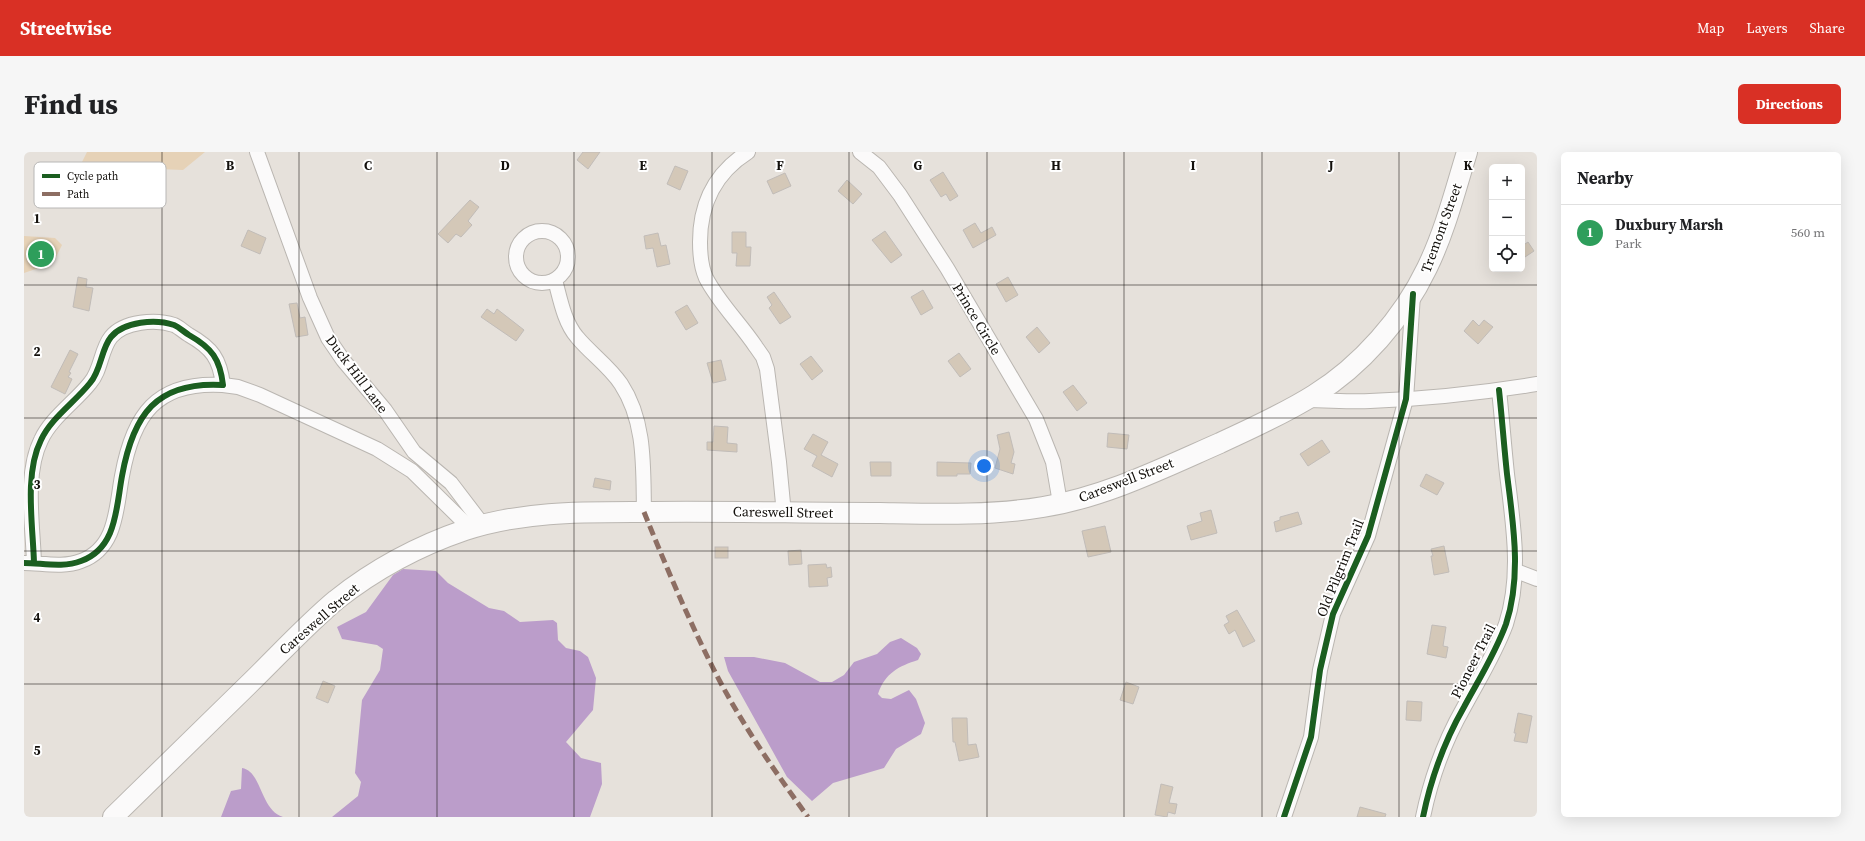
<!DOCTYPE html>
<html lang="en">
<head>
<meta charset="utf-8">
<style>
  body { margin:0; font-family:"Source Serif 4",serif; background:#f6f6f6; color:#202124 }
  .controls { position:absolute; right:12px; top:12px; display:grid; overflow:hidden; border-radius:6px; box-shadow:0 4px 16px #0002 }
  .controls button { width:36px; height:36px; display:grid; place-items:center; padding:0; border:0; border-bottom:1px solid #e0e0e0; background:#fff; color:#202124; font:20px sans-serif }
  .you { position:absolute; left:960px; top:314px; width:14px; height:14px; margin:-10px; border:3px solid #fff; border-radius:50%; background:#1a73e8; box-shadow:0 0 0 6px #1a73e833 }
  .badge { display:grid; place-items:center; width:26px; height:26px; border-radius:50%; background:#d93025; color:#fff; font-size:13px; font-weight:700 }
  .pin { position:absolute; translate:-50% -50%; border:2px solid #fff; box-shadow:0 1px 4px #0006 }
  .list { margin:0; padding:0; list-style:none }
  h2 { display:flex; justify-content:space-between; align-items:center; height:52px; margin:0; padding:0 16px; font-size:17px }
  h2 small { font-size:13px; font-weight:400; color:#757577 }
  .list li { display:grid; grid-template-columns:26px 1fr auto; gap:12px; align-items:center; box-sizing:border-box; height:56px; padding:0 16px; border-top:1px solid #e0e0e0 }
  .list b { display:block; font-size:15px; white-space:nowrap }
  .list p { margin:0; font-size:13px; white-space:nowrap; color:#757577 }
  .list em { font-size:13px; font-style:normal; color:#757577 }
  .icon { flex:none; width:22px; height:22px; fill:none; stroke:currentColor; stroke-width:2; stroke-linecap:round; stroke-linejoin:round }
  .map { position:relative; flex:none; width:1513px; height:665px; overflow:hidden; border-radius:6px }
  header { display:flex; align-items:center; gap:24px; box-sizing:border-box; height:56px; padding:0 20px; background:#d93025; color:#fff }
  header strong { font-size:19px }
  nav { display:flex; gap:22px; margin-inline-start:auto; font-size:14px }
  .intro { display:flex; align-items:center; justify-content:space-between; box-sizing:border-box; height:96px; padding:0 24px }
  h1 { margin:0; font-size:28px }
  .button { padding:10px 18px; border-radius:6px; background:#d93025; color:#fff; font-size:14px; font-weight:700 }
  main { display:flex; gap:24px; padding:0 24px }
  aside { flex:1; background:#fff; border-radius:6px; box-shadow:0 4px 16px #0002 }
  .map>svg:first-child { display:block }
  .green { fill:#e6d2b7 }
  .water { fill:#bb9dca }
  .building { fill:#d4c8b8; stroke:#c1bcb8 }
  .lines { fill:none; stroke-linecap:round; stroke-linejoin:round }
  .street-casing { stroke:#bab6b1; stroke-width:16 }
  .secondary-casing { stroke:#bab6b1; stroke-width:22 }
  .street { stroke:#fbfafa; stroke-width:14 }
  .secondary { stroke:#fbfafa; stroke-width:20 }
  .quiet { stroke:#8d6e63; stroke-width:5; stroke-dasharray:10 5; stroke-linecap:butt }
  .cycleway-casing { stroke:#fff; stroke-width:8 }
  .cycleway { stroke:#1b5e20; stroke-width:6 }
  .grid { fill:none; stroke:#13100c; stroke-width:1; stroke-opacity:0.55 }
  .labels { text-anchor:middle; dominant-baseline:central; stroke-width:4; stroke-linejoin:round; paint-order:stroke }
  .street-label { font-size:14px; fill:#13100c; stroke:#fff }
  .key { fill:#fff; stroke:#b8b7b6; stroke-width:1 }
  .key-label { font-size:11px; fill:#13100c }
  .grid-label { font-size:13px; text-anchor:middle; font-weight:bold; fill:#13100c; stroke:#fff; stroke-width:4; stroke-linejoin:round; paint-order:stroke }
</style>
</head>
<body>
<header>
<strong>Streetwise</strong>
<nav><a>Map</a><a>Layers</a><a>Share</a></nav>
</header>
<div class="intro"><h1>Find us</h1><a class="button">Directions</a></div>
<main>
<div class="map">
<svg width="1513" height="665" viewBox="0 0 1513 665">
  <rect width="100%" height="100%" fill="#e6e1db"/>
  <g class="green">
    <polygon points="63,0 181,0 159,18 56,14"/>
    <polygon points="0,84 31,86 38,93 29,111 0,121"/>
  </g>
  <g class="water">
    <polygon points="379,417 412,419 424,431 465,456 480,459 496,470 529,468 533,471 534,488 542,496 556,499 564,505 572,526 569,558 542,590 557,606 577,611 578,632 566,665 308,665 334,644 337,630 331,621 338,548 356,518 359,497 353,493 318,487 313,475 342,460 369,423"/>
    <path d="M 877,486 L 893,496 L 897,502 L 894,508 C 875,514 861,521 854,542 L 858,546 L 867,547 L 885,538 L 892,547 L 901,571 L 897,582 L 872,597 L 860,616 L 809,631 L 788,649 L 763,625 L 704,519 L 700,505 L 730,505 L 761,511 L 796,530 L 808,530 L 820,523 L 830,510 L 853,502 L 866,490 Z"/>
    <path d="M 218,616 C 238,619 236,658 259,665 L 197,665 L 207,639 L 217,637 Z"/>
  </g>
  <g class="building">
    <polygon points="559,0 576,0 564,17 553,8"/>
    <polygon points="651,14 664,19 656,38 643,32"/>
    <polygon points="919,20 934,44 926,49 922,42 917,45 906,28"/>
    <polygon points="761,21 767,34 749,42 743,29"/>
    <polygon points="823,28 838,42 829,52 814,39"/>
    <polygon points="446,48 455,55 444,69 448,73 437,85 432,82 424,91 414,82"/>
    <polygon points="951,71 957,81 968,75 972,83 949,96 939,78"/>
    <polygon points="224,78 242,86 236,102 217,94"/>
    <polygon points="861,79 878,103 867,111 848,88"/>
    <polygon points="708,80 722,80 722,95 727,95 726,114 712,114 713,101 708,101"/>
    <polygon points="634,81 637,94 642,93 646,112 633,115 629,96 622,97 620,84"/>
    <polygon points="1504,90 1510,99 1498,107 1498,94"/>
    <polygon points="54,125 63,127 62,135 69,136 65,159 49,155"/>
    <polygon points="984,125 994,143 982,150 972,132"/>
    <polygon points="899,138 909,156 897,163 887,145"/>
    <polygon points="750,140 767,165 756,172 745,156 748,153 743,145"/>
    <polygon points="273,151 276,166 281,165 284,183 272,185 265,152"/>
    <polygon points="663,153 674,171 662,178 651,160"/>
    <polygon points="463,157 470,162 473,157 500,178 492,189 457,165"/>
    <polygon points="1449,168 1455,174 1460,168 1469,175 1454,192 1440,179"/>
    <polygon points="1013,175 1026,191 1015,201 1002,185"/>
    <polygon points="46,198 54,202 45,220 47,221 44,225 48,227 41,242 27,235"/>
    <polygon points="935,201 947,217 936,225 924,209"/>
    <polygon points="787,204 799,219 788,228 776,212"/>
    <polygon points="697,208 702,228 689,231 683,211"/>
    <polygon points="1049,233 1063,251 1053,259 1039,240"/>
    <polygon points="690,274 704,275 703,291 713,292 713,300 683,298 683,290 689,290"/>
    <polygon points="985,280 990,300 987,311 991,312 989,322 971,316 976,297 973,283"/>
    <polygon points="1084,281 1105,283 1103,297 1083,295"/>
    <polygon points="789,282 804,290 797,303 814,312 808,325 788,314 793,304 780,297"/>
    <polygon points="1298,288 1306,300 1284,314 1276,302"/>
    <polygon points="846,310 867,310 867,324 847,324"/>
    <polygon points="913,310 947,311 946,322 933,322 933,324 913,324"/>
    <polygon points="1402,322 1420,331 1413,343 1396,334"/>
    <polygon points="571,326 587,329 586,338 569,335"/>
    <polygon points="1187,358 1193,381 1167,388 1163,374 1178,369 1176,361"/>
    <polygon points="1274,360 1278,372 1252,380 1250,370 1256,368 1256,365"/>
    <polygon points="1081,374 1087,400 1064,405 1058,379"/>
    <polygon points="1420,394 1425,420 1410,423 1407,404 1409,404 1407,397"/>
    <rect x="691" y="395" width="13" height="11"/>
    <polygon points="777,398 778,412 765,413 764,399"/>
    <polygon points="802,412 803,416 807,415 808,425 803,426 804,434 785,435 784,413"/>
    <polygon points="1213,458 1231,489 1219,495 1211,478 1205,482 1200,473 1205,470 1202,464"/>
    <polygon points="1408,473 1422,475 1419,494 1424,495 1422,506 1403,502"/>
    <polygon points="299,529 311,534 304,551 292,546"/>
    <polygon points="1102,530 1115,535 1109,552 1096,548"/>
    <polygon points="1383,549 1398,550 1397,569 1382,568"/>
    <polygon points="1494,561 1508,564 1503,591 1490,589 1492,581 1490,581"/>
    <polygon points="928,566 943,566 944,593 952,592 955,605 935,609 931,590 929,590"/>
    <polygon points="1137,632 1149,635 1145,651 1153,652 1151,662 1144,660 1143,665 1131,663"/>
    <polygon points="1336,655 1362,662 1361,665 1333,665"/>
  </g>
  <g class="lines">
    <defs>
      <g id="street">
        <polyline points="233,0 286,146 304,186 319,208 361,258 390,300 427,331 459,373"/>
        <path d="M 724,0 C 691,21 676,51 676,90 C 676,102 677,115 682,126 C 695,151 716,171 732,195 L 739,205 L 743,217 L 755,310 L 760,362"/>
        <polyline points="836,0 855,15 876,43 923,116 1012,267 1029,310 1036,351"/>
        <circle cx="518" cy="105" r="26"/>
        <path d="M 531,128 C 536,146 540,170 553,185 C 566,201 585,214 597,232 C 622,270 619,316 620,360"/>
        <polyline points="199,233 214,235 236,243 353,297 388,319 447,377"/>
        <path d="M 1282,248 C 1304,248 1325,250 1346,249 C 1402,247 1458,241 1513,232"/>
        <path d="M 0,411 C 18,411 39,416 57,409 C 93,396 92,356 98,324 C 109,263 132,229 199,233 C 196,207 188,196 165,183 C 160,180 155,175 150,173 C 132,167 100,169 87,185 C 77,197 77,219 66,231 C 51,250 27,266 17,288 C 0,322 9,374 10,411"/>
        <polyline points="1492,419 1513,427"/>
        <polyline points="1260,665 1287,585 1296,518 1309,462 1344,384 1382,247 1389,143"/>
        <path d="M 1399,665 C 1407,626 1420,590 1440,555 C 1455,527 1471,502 1482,472 C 1498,423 1489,371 1483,322 C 1480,294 1478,266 1475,238"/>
      </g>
      <path id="secondary" d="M 89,665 C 134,621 179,577 224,533 C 253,505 281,474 312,448 C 351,417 394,394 441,378 C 499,359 559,360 619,360 C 698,359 777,361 856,361 C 910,362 966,364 1019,355 C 1081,345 1139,316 1196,291 C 1228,276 1260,262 1290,243 C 1337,214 1379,166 1403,116 C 1421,79 1431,39 1443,0"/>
    </defs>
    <use href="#street" class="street-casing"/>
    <use href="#secondary" class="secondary-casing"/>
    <use href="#street" class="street"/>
    <use href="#secondary" class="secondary"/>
    <path class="quiet" d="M 620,360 C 641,412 663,464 688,514 C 715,568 749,617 784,665"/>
    <defs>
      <g id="cycleway">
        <path d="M 0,411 C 18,411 39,416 57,409 C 93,396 92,356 98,324 C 109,263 132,229 199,233 C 196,207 188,196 165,183 C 160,180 155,175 150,173 C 132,167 100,169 87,185 C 77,197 77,219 66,231 C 51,250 27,266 17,288 C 0,322 9,374 10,411"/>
        <polyline points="1260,665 1287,585 1296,518 1309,462 1344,384 1382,247 1389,142"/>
        <path d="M 1399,665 C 1407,626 1420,590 1440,555 C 1455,527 1471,502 1482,472 C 1498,423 1489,371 1483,322 C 1480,294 1478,266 1475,238"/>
      </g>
    </defs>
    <use href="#cycleway" class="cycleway-casing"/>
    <use href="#cycleway" class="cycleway"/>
  </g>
  <path class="grid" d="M 138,0 L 138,665M 275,0 L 275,665M 413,0 L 413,665M 550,0 L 550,665M 688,0 L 688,665M 825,0 L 825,665M 963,0 L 963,665M 1100,0 L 1100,665M 1238,0 L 1238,665M 1375,0 L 1375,665M 0,133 L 1513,133M 0,266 L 1513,266M 0,399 L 1513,399M 0,532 L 1513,532"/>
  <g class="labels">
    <g class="street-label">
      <text transform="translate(1417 76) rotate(-70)">Tremont Street</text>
      <text transform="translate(953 167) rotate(59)">Prince Circle</text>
      <text transform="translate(333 222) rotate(53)">Duck Hill Lane</text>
      <text transform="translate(1102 328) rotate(-21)">Careswell Street</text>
      <text transform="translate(759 360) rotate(1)">Careswell Street</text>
      <text transform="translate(1316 416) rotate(-68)">Old Pilgrim Trail</text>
      <text transform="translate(295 467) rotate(-41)">Careswell Street</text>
      <text transform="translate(1449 509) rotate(-63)">Pioneer Trail</text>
    </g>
  </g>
  <rect x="10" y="10" width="132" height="46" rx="6" class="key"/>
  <rect x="18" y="22" width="18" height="4" fill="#1b5e20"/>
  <rect x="18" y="40" width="18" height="4" fill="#8d6e63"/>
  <g class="key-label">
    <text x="43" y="28">Cycle path</text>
    <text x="43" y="46">Path</text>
  </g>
  <g class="grid-label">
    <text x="206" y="18">B</text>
    <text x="344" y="18">C</text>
    <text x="481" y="18">D</text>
    <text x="619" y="18">E</text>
    <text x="756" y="18">F</text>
    <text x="894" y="18">G</text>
    <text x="1032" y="18">H</text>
    <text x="1169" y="18">I</text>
    <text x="1307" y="18">J</text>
    <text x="1444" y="18">K</text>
    <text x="13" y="71">1</text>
    <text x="13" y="204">2</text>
    <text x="13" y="337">3</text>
    <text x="13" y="470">4</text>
    <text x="13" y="603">5</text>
  </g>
</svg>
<div class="controls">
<button>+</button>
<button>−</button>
<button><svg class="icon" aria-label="locate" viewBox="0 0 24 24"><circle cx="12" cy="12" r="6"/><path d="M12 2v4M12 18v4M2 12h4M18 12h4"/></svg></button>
</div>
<div class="you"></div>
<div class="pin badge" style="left:17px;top:102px;background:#2e9e5b">1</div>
</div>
<aside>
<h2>Nearby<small></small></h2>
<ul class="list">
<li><span class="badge" style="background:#2e9e5b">1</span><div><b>Duxbury Marsh</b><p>Park</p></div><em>560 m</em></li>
</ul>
</aside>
</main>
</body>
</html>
